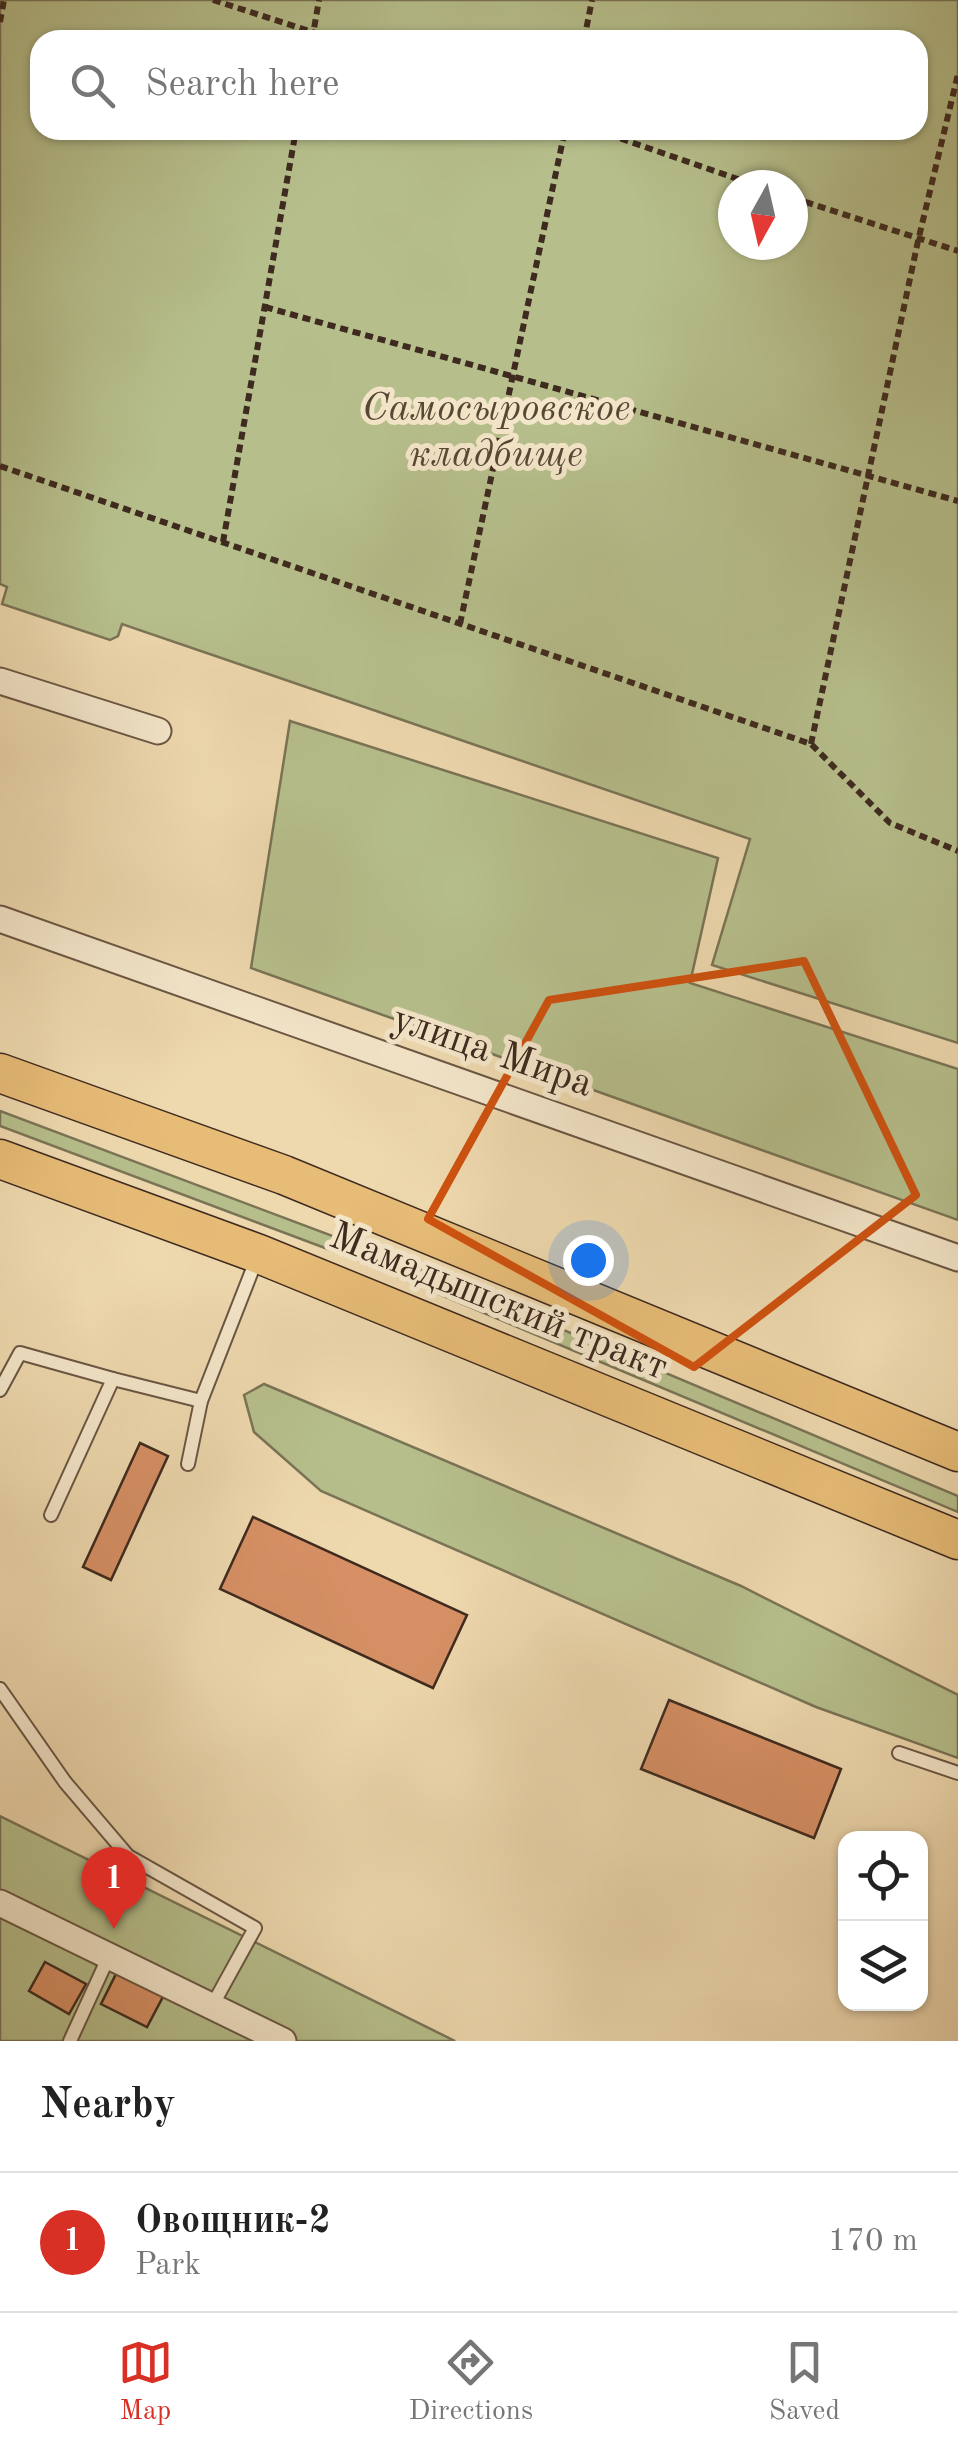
<!DOCTYPE html>
<html lang="en">
<head>
<meta charset="utf-8">
<style>
  body { margin:0; font-family:"Old Standard TT",serif; background:#f6f6f6; color:#222 }
  .controls { position:absolute; right:30px; bottom:30px; display:grid; overflow:hidden; border-radius:20px; box-shadow:0 2px 8px #0004 }
  .controls button { width:90px; height:90px; display:grid; place-items:center; padding:0; border:0; border-bottom:2px solid #e0e0e0; background:#fff; color:#222; font:50px sans-serif }
  .compass { position:absolute; left:718px; top:170px; width:90px; height:90px; border-radius:50%; background:#fff; box-shadow:0 2px 8px #0004; rotate:188deg }
  .you { position:absolute; left:588px; top:1260px; width:35px; height:35px; margin:-25px; border:8px solid #fff; border-radius:50%; background:#1a73e8; box-shadow:0 0 0 15px #1a73e833 }
  .badge { display:grid; place-items:center; width:65px; height:65px; border-radius:50%; background:#d93025; color:#fff; font-size:32px; font-weight:700 }
  .pin { position:absolute; translate:-50% -82px; filter:drop-shadow(0 2px 5px #0008) }
  .pin::after { content:''; position:absolute; top:52px; width:35px; height:30px; background:inherit; clip-path:polygon(0 0,100% 0,50% 100%) }
  .list { margin:0; padding:0; list-style:none }
  h2 { display:flex; justify-content:space-between; align-items:center; height:130px; margin:0; padding:0 40px; font-size:42px }
  h2 small { font-size:32px; font-weight:400; color:#767676 }
  .list li { display:grid; grid-template-columns:65px 1fr auto; gap:30px; align-items:center; box-sizing:border-box; height:140px; padding:0 40px; border-top:2px solid #e0e0e0 }
  .list b { display:block; font-size:38px; white-space:nowrap }
  .list p { margin:0; font-size:32px; white-space:nowrap; color:#767676 }
  .list em { font-size:32px; font-style:normal; color:#767676 }
  .icon { flex:none; width:55px; height:55px; fill:none; stroke:currentColor; stroke-width:2; stroke-linecap:round; stroke-linejoin:round }
  .map { position:relative; flex:none; width:958px; height:2041px; overflow:hidden }
  .search { position:absolute; background:#fff; box-shadow:0 2px 8px #0004; left:30px; right:30px; top:30px; height:110px; display:flex; align-items:center; gap:25px; box-sizing:border-box; padding:0 35px; border-radius:30px; color:#767676; font-size:38px }
  .sheet { height:270px; background:#fff }
  nav { display:flex; justify-content:space-around; align-items:center; box-sizing:border-box; height:140px; border-top:2px solid #e0e0e0; background:#fff; font-size:28px; color:#767676 }
  nav a { display:grid; justify-items:center; gap:5px }
  nav .on { color:#d93025 }
  .map>svg:first-child { display:block }
  .green { fill:#b6bf8c; stroke:#7a7456; stroke-width:2.5; fill-rule:evenodd }
  .building { fill:#d79065; stroke:#3e2a1f; stroke-width:2.5 }
  .lines { fill:none; stroke-linecap:round; stroke-linejoin:round }
  .lane-casing { stroke:#6a5643; stroke-width:16 }
  .street-casing { stroke:#6a5643; stroke-width:29 }
  .primary-casing { stroke:#3e2a1f; stroke-width:41 }
  .path { stroke:#3e2a1f; stroke-width:6; stroke-dasharray:8 5; stroke-linecap:butt }
  .lane { stroke:#f4e6ca; stroke-width:12 }
  .street { stroke:#f4e6ca; stroke-width:25 }
  .primary { stroke:#e7bc77; stroke-width:38 }
  .marked { fill:none; stroke:#ce520f; stroke-width:8; stroke-linejoin:round }
  .labels { text-anchor:middle; dominant-baseline:central; stroke-width:10; stroke-linejoin:round; paint-order:stroke }
  .park-label { font-size:40px; font-style:italic; fill:#564835; stroke:#f4e6ca }
  .street-label { font-size:40px; fill:#3e2a1f; stroke:#f4e6ca }
</style>
</head>
<body>
<div class="map">
<svg width="958" height="2041" viewBox="0 0 958 2041">
  <rect width="100%" height="100%" fill="#eed8ae"/>
  <filter id="stains"><feTurbulence type="fractalNoise" baseFrequency=".002" numOctaves="4"/><feColorMatrix values="0 0 0 0 .2 0 0 0 0 .09 0 0 0 0 .02 0 0 0 .5 -.17"/></filter>
  <radialGradient id="worn" r=".72"><stop offset=".6" stop-color="#630" stop-opacity="0"/><stop offset="1" stop-color="#630" stop-opacity=".3"/></radialGradient>
  <g class="green">
    <path d="M 0,0 L 958,0 L 958,1043 L 712,965 L 750,839 L 122,624 L 118,636 L 110,640 L 2,604 L 7,587 L 0,584 ZM 918,40 L 918,130 L 40,130 L 40,40 ZM 793,185 L 793,245 L 733,245 L 733,185 Z"/>
    <polygon points="290,721 718,858 690,983 958,1069 958,1220 251,968"/>
    <polygon points="0,1111 407,1264 958,1496 958,1512 365,1263 0,1126"/>
    <polygon points="264,1384 741,1586 958,1695 958,1758 816,1707 321,1491 254,1432 244,1395"/>
    <polygon points="0,1816 455,2041 0,2041"/>
  </g>
  <g class="building">
    <polygon points="140,1443 168,1456 111,1580 83,1567"/>
    <polygon points="253,1517 467,1615 433,1688 220,1589"/>
    <polygon points="669,1700 841,1769 814,1838 641,1769"/>
    <polygon points="45,1962 86,1984 69,2014 29,1991"/>
    <polygon points="119,1968 166,1991 147,2027 101,2004"/>
  </g>
  <g class="lines">
    <defs>
      <g id="lane">
        <polyline points="0,1390 20,1353 113,1379"/>
        <polyline points="188,1464 201,1401 257,1258"/>
        <polyline points="51,1515 113,1379 201,1401"/>
        <polyline points="0,1689 65,1782 128,1856 255,1928 212,2006"/>
        <polyline points="899,1753 958,1773"/>
        <polyline points="70,2041 109,1956"/>
      </g>
      <g id="street">
        <polyline points="0,681 158,731"/>
        <polyline points="0,919 958,1258"/>
        <polyline points="0,1903 283,2041"/>
      </g>
      <g id="primary">
        <polyline points="0,1073 284,1175 958,1452"/>
        <polyline points="0,1159 259,1254 958,1540"/>
      </g>
    </defs>
    <use href="#lane" class="lane-casing"/>
    <use href="#street" class="street-casing"/>
    <use href="#primary" class="primary-casing"/>
    <g class="path">
      <polyline points="213,0 337,40"/>
      <polyline points="0,22 4,0"/>
      <polyline points="312,40 319,0"/>
      <polyline points="584,40 592,0"/>
      <polyline points="596,130 755,185"/>
      <polyline points="793,198 958,251"/>
      <polyline points="265,307 958,501"/>
      <polyline points="0,466 811,744 890,823 958,851"/>
      <polyline points="223,542 296,130"/>
      <polyline points="460,624 565,130"/>
      <polyline points="811,744 918,241 958,74"/>
    </g>
    <use href="#lane" class="lane"/>
    <use href="#street" class="street"/>
    <use href="#primary" class="primary"/>
  </g>
  <path class="marked" d="M 804,961 L 916,1195 L 694,1367 L 428,1219 L 549,1000 Z"/>
  <g class="labels">
    <g class="park-label">
      <text x="496" y="410">Самосыровское<tspan x="496" dy="46">кладбище</tspan></text>
    </g>
    <g class="street-label">
      <text transform="translate(492 1053) rotate(19)">улица Мира</text>
      <text transform="translate(498 1303) rotate(22)">Мамадышский тракт</text>
    </g>
  </g>
  <rect width="100%" height="100%" filter="url(#stains)"/>
  <rect width="100%" height="100%" fill="url(#worn)"/>
</svg>
<div class="controls">
<button><svg class="icon" aria-label="locate" viewBox="0 0 24 24"><circle cx="12" cy="12" r="6"/><path d="M12 2v4M12 18v4M2 12h4M18 12h4"/></svg></button>
<button><svg class="icon" aria-label="layers" viewBox="0 0 24 24"><path d="M12 4l9 5-9 5-9-5zM3 14l9 5 9-5"/></svg></button>
</div>
<svg class="compass" viewBox="-18 -18 36 36"><path d="M0-13l5 13h-10z" fill="#e53935"/><path d="M0 13l5-13h-10z" fill="#767676"/></svg>
<div class="you"></div>
<div class="pin badge" style="left:114px;top:1929px">1</div>
<div class="search"><svg class="icon" aria-label="search" viewBox="0 0 24 24"><circle cx="10" cy="10" r="6"/><path d="M15 15l6 6"/></svg>Search here</div>
</div>
<section class="sheet">
<h2>Nearby<small></small></h2>
<ul class="list">
<li><span class="badge">1</span><div><b>Овощник-2</b><p>Park</p></div><em>170 m</em></li>
</ul>
</section>
<nav>
<a class="on"><svg class="icon" aria-label="map" viewBox="0 0 24 24"><path d="M3 6l6-2 6 2 6-2v14l-6 2-6-2-6 2zM9 4v14M15 6v14"/></svg>Map</a>
<a><svg class="icon" aria-label="directions" viewBox="0 0 24 24"><path d="M12 3l9 9-9 9-9-9zM9 14v-3h6M13 9l2 2-2 2"/></svg>Directions</a>
<a><svg class="icon" aria-label="saved" viewBox="0 0 24 24"><path d="M7 4h10v16l-5-4-5 4z"/></svg>Saved</a>
</nav>
</body>
</html>
